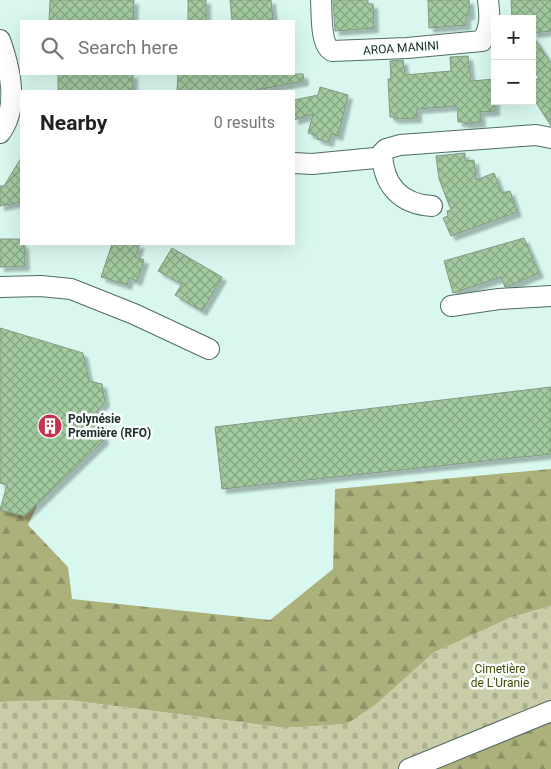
<!DOCTYPE html>
<html lang="en">
<head>
<meta charset="utf-8">
<style>
  body { margin:0; font-family:Roboto,sans-serif; background:#f2f2f2; color:#222 }
  .controls { position:absolute; right:15px; top:15px; display:grid; overflow:hidden; border-radius:0px; box-shadow:0 5px 20px #0002 }
  .controls button { width:45px; height:45px; display:grid; place-items:center; padding:0; border:0; border-bottom:1px solid #e0e0e0; background:#fff; color:#222; font:25px sans-serif }
  .list { margin:0; padding:0; list-style:none }
  h2 { display:flex; justify-content:space-between; align-items:center; height:65px; margin:0; padding:0 20px; font-size:21px }
  h2 small { font-size:16px; font-weight:400; color:#767676 }
  .icon { flex:none; width:28px; height:28px; fill:none; stroke:currentColor; stroke-width:2; stroke-linecap:round; stroke-linejoin:round }
  .map { position:relative; flex:none; width:551px; height:769px; overflow:hidden }
  .search { position:absolute; background:#fff; box-shadow:0 5px 20px #0002; left:20px; top:20px; width:275px; height:55px; display:flex; align-items:center; gap:12px; box-sizing:border-box; padding:0 18px; border-radius:0px; color:#767676; font-size:19px }
  .panel { position:absolute; background:#fff; box-shadow:0 5px 20px #0002; left:20px; top:90px; width:275px; height:155px; border-radius:0px }
  .map>svg:first-child { display:block }
  .forest { fill:url(#forest-firs) }
  .cemetery { fill:url(#cemetery-stones) }
  .building { fill:url(#building-cross-hatch); stroke:#859884; filter:url(#shadow) }
  .lines { fill:none; stroke-linecap:round; stroke-linejoin:round }
  .minor-casing { stroke:#506c64; stroke-width:22 }
  .minor { stroke:#fff; stroke-width:20 }
  .labels { text-anchor:middle; dominant-baseline:central; stroke-width:5; stroke-linejoin:round; paint-order:stroke }
  .street-label { font-size:12px; fill:#202d29; stroke:#f8fffd }
  .poi-label { font-size:12px; font-weight:bold; fill:#202d29; stroke:#f8fffd; text-anchor:start }
  .park-label { font-size:12px; fill:#484a08; stroke:#f8fffd }
</style>
</head>
<body>
<div class="map">
<svg width="551" height="769" viewBox="0 0 551 769">
  <defs>
    <pattern id="forest-firs" width="22" height="20" patternUnits="userSpaceOnUse" patternTransform="scale(1.25)"><rect width="22" height="20" fill="#acb07a"/><path d="M5 1l3.5 6h-7zM16 11l3.5 6h-7z" fill="#8c9064"/></pattern>
    <pattern id="cemetery-stones" width="16" height="16" patternUnits="userSpaceOnUse" patternTransform="scale(1.25)"><rect width="16" height="16" fill="#c9cca7"/><path d="M2 7V4a2 2 0 0 1 4 0v3zM10 15v-3a2 2 0 0 1 4 0v3z" fill="#acb090"/></pattern>
    <pattern id="building-cross-hatch" width="8" height="8" patternUnits="userSpaceOnUse" patternTransform="scale(1.25)"><rect width="8" height="8" fill="#a2ca9f"/><path d="M0 0l8 8M0 8l8-8" fill="none" stroke="#84a482"/></pattern>
    <filter id="shadow"><feDropShadow dx="4.5" dy="4.5" stdDeviation="1" flood-color="#0004"/></filter>
  </defs>
  <rect width="100%" height="100%" fill="#d8f8ef"/>
  <g class="forest">
    <polygon points="551,469 551,606 509,618 347,724 285,728 68,700 0,702 0,510 23,515 38,503 28,525 68,567 72,599 270,620 333,569 335,489"/>
    <polygon points="551,709 551,769 397,769"/>
  </g>
  <polygon class="cemetery" points="551,606 551,709 397,769 0,769 0,702 68,700 285,728 347,724 375,705 434,652 509,618"/>
  <g class="building">
    <polygon points="50,0 134,0 133,21 49,21"/>
    <rect x="188" y="0" width="18" height="21"/>
    <polygon points="230,0 271,0 273,21 232,21"/>
    <polygon points="333,0 368,0 368,4 373,4 374,28 335,31"/>
    <polygon points="428,0 469,0 470,15 466,15 466,25 429,28"/>
    <polygon points="511,0 551,0 551,31 532,33 532,19 512,19"/>
    <polygon points="532,35 551,63 551,126 532,96 532,82 539,78 532,68"/>
    <polygon points="468,56 471,81 495,79 495,111 480,112 481,122 465,124 465,122 458,122 457,106 417,109 417,118 394,119 394,117 390,117 388,79 391,79 390,61 403,60 405,75 451,71 450,57"/>
    <rect x="58" y="74" width="75" height="17"/>
    <polygon points="178,74 303,74 304,81 251,91 177,91"/>
    <polygon points="320,87 348,95 338,136 331,134 329,142 317,139 317,136 308,133 313,114 294,120 294,100 318,95"/>
    <polygon points="465,153 465,161 474,160 476,180 494,173 502,193 510,191 517,212 451,236 443,218 448,216 447,211 451,210 439,179 436,156"/>
    <polygon points="21,158 21,202 0,206 0,186 4,186"/>
    <polygon points="524,238 539,273 506,287 505,287 501,277 453,293 444,261"/>
    <polygon points="0,239 21,239 21,244 24,244 25,266 0,267"/>
    <polygon points="112,244 140,244 135,257 144,260 137,281 129,278 127,285 101,277"/>
    <polygon points="172,248 222,277 202,311 175,295 182,284 158,271"/>
    <polygon points="0,328 83,353 89,381 102,384 105,402 96,412 104,440 25,516 0,510 7,485 0,483"/>
    <polygon points="551,387 551,454 222,489 215,427"/>
  </g>
  <g class="lines">
    <defs>
      <g id="minor">
        <path d="M 321,0 C 322,13 320,45 332,51 L 407,48 L 482,41 C 491,27 490,16 488,0"/>
        <path d="M 0,40 C 10,68 19,108 0,133"/>
        <path d="M 382,153 C 383,185 400,204 432,206"/>
        <polyline points="294,163 312,164 375,158 380,156 386,149 400,145 536,135 551,138"/>
        <polyline points="0,287 41,286 71,289 134,314 209,349"/>
        <polyline points="451,306 499,299 551,296"/>
        <polyline points="409,769 551,711"/>
      </g>
    </defs>
    <use href="#minor" class="minor-casing"/>
    <use href="#minor" class="minor"/>
  </g>
  <defs>
    <symbol id="building-disc" viewBox="-11 -11 22 22"><circle r="9.5" fill="#c33350" stroke="#f8fffd"/><path d="M-4-6H4V6H1V3H-1V6H-4ZM-2.5-4.3h1.7v1.8h-1.7ZM.8-4.3h1.7v1.8H.8ZM-2.5-1h1.7V.8h-1.7ZM.8-1h1.7V.8H.8Z" fill="#fff"/></symbol>
  </defs>
  <g fill-rule="evenodd">
    <use href="#building-disc" x="36" y="412" width="28" height="28"/>
  </g>
  <g class="labels">
    <g class="street-label">
      <text transform="translate(401 48) rotate(-4)">AROA MANINI</text>
    </g>
    <g class="poi-label">
      <text x="68" y="419">Polynésie<tspan x="68" dy="14">Première (RFO)</tspan></text>
    </g>
    <g class="park-label">
      <text x="500" y="669">Cimetière<tspan x="500" dy="14">de L'Uranie</tspan></text>
    </g>
  </g>
</svg>
<div class="controls">
<button>+</button>
<button>−</button>
</div>
<div class="search"><svg class="icon" aria-label="search" viewBox="0 0 24 24"><circle cx="10" cy="10" r="6"/><path d="M15 15l6 6"/></svg>Search here</div>
<section class="panel">
<h2>Nearby<small>0 results</small></h2>
<ul class="list">
</ul>
</section>
</div>
</body>
</html>
